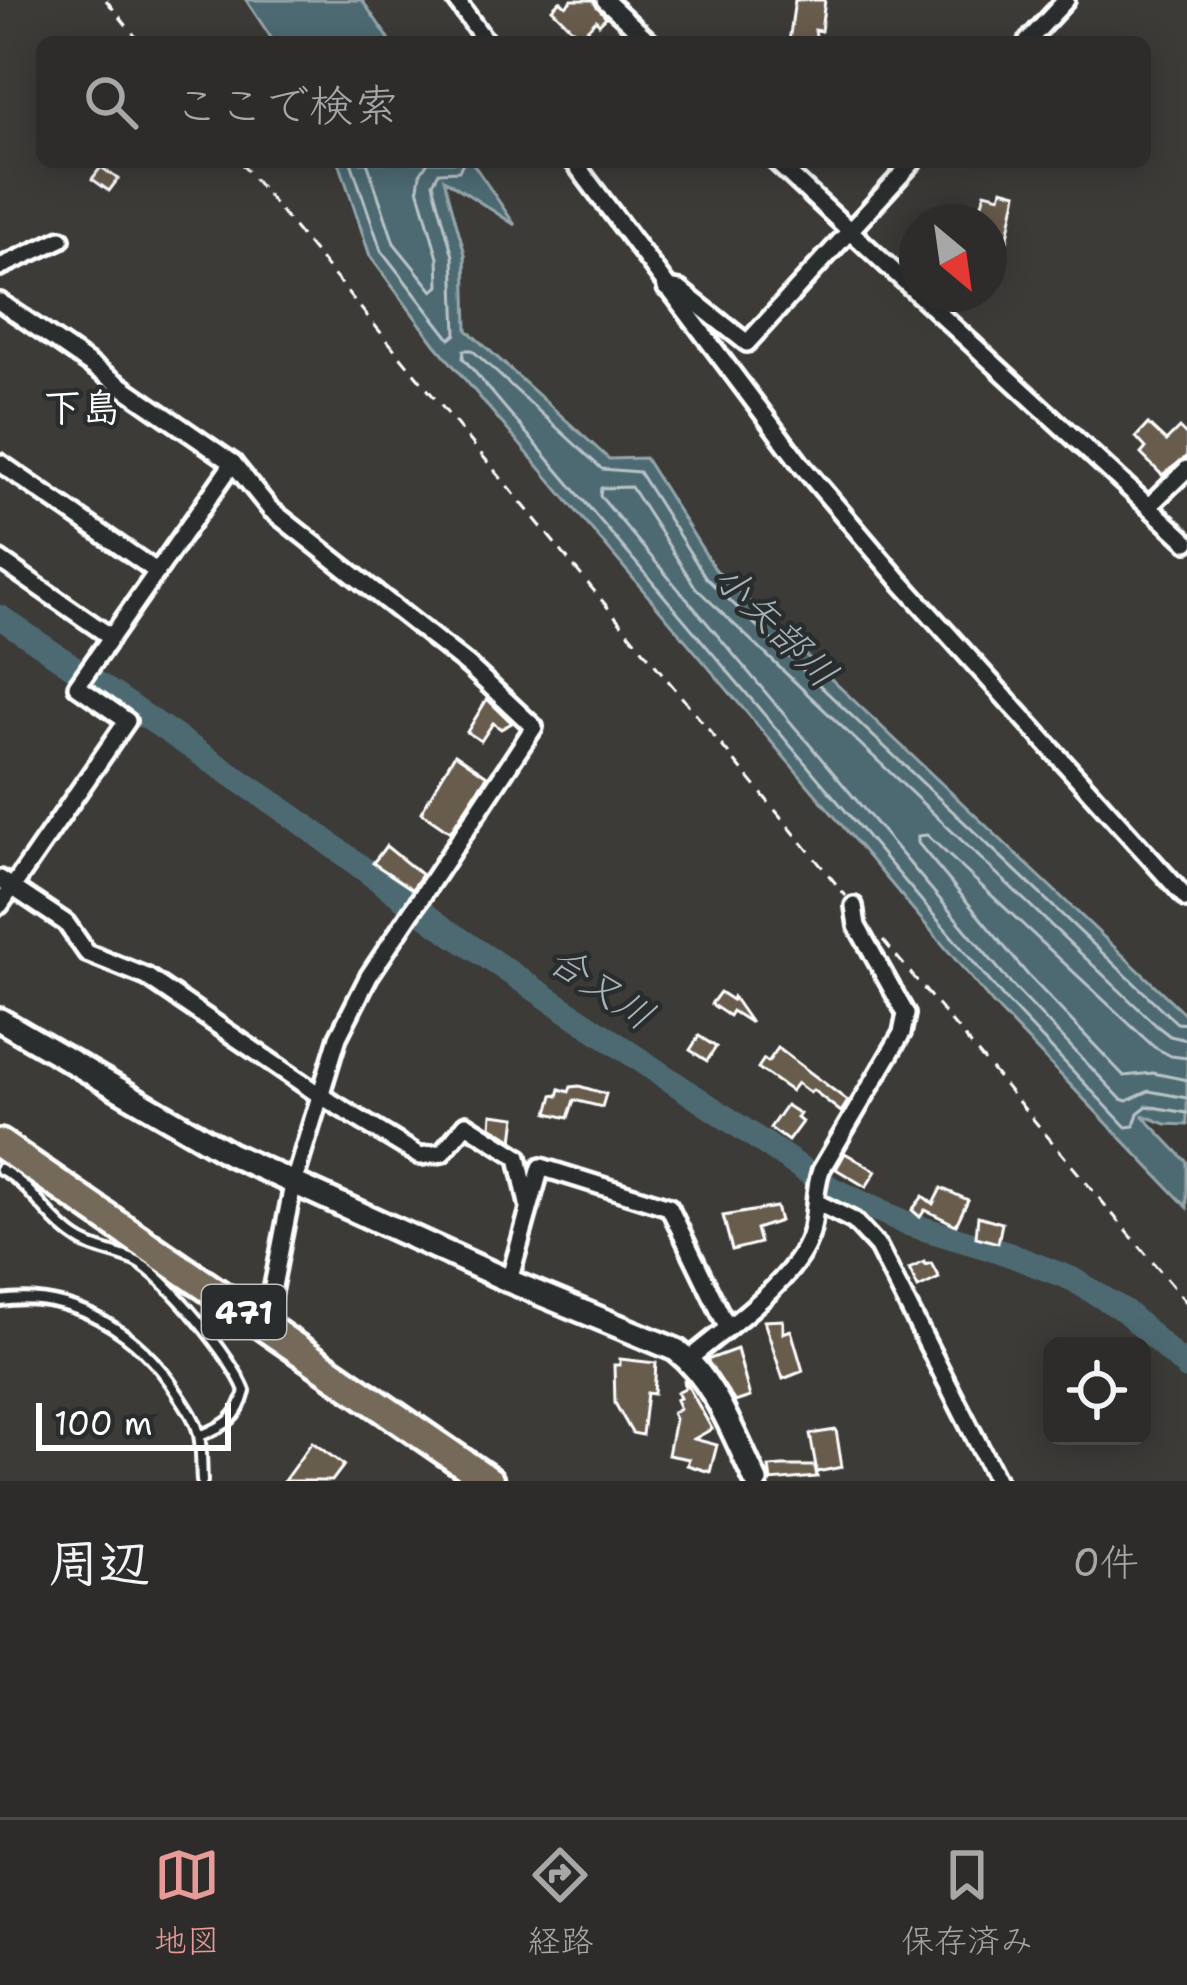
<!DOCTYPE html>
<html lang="ja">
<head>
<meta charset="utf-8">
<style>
  body { margin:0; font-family:"Shantell Sans","Klee One",sans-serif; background:#353432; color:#f1f3f6 }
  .controls { position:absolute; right:36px; bottom:36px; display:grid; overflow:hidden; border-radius:18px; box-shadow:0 6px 30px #0003 }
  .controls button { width:108px; height:108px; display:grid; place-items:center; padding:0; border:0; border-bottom:3px solid #484847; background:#2d2c2a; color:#f1f3f6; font:60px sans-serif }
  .compass { position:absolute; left:899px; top:204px; width:108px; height:108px; border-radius:50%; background:#2d2c2a; box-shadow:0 6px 30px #0003; rotate:151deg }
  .scale { position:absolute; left:36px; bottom:30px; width:195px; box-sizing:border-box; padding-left:12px; border:6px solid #fff; border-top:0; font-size:33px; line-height:42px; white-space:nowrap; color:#fff; -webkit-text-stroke:9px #2a2d2e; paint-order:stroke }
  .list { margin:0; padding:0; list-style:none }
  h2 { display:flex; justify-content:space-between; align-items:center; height:156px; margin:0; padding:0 48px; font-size:51px }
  h2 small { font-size:39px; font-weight:400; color:#a7a7a8 }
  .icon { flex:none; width:66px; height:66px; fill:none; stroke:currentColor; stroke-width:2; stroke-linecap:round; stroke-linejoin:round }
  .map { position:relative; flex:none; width:1187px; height:1481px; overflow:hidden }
  .search { position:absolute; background:#2d2c2a; box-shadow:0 6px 30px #0003; left:36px; right:36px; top:36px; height:132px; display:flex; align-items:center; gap:30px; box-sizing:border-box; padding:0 42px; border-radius:18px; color:#a7a7a8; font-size:45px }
  .sheet { height:336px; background:#2d2c2a }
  nav { display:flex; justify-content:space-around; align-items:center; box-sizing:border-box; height:168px; border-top:3px solid #484847; background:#2d2c2a; font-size:33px; color:#a7a7a8 }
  nav a { display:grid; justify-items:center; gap:6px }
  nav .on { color:#e69b98 }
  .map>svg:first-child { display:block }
  .water { fill:#4e6a73; stroke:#95a6ab; stroke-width:3 }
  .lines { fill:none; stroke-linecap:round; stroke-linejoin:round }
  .shore { stroke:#b8c3c7; stroke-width:3 }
  .river { stroke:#4e6a73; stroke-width:24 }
  .building { fill:#675b4e; stroke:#fff; stroke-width:3 }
  .lane-casing { stroke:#fff; stroke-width:16 }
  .street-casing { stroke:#fff; stroke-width:24 }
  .secondary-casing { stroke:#fff; stroke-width:30 }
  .highway-casing { stroke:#fff; stroke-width:36 }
  .path { stroke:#fff; stroke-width:3; stroke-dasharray:12 9; stroke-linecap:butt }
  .lane { stroke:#2a2d2e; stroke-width:8 }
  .street { stroke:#2a2d2e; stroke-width:15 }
  .secondary { stroke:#2a2d2e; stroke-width:21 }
  .highway { stroke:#746a5a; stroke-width:27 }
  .labels { text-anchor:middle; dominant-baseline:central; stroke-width:9; stroke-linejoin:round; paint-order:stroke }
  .shield { fill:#2a2d2e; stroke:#bfc0c0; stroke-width:3 }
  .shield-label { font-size:33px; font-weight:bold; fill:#fff }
  .neighbourhood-label { font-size:39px; font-weight:bold; fill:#fff; stroke:#2a2d2e }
  .water-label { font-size:39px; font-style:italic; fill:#a6b4b9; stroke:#2a2d2e }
</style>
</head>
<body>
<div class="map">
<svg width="1187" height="1481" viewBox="0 0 1187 1481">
  <rect width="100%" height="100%" fill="#3c3b38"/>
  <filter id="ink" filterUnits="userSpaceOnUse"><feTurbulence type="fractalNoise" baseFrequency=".00833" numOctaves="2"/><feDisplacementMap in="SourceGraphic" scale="24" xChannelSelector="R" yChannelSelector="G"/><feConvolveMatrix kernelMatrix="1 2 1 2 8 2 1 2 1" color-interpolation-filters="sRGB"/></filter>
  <g filter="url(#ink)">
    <g class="water">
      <polygon points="246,0 362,0 391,42 274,42"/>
      <polygon points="339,162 472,162 515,225 444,179 465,254 467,330 609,459 645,458 715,569 1187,1016 1187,1125 1166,1124 1142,1115 1187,1162 1187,1207 993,1004 435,344 370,256"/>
    </g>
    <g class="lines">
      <g class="shore">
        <polyline points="351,162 381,250 450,339 456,334 453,256 433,183 439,172 459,171 463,162"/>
        <polyline points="367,162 394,243 433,291 439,286 438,258 418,188 420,174 428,162"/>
        <polyline points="1187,1024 1177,1023 1167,1014 706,578 639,472 602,469 472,350 464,350 463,358 1002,996 1126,1127 1134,1126 1138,1113 1147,1106 1187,1113"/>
        <polyline points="1187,1040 1170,1036 1157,1026 696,588 631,487 601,488 600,496 1013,986 1121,1099 1127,1101 1149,1091 1187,1098"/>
        <polyline points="1187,1058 1171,1056 1154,1047 927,835 918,836 918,843 1027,974 1124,1076 1153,1073 1187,1080"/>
      </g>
      <polyline class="river" points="0,617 295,818 442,927 834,1190 908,1224 1008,1254 1072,1279 1125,1311 1187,1368"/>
    </g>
    <g class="building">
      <polygon points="572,0 593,0 606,17 599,24 596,20 580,37 552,9 560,1 566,6"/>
      <polygon points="795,0 825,0 821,31 815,30 817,42 789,42"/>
      <polygon points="101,167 118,179 109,191 92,179"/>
      <polygon points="1002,189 1017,193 1007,241 989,236 989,222 977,222 985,192 1000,196"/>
      <polygon points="1148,424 1166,441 1179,428 1187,436 1187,457 1162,475 1141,454 1146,448 1136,437"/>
      <polygon points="487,699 512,723 501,729 493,723 481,741 467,732"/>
      <polygon points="455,754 487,776 450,832 421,812"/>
      <polygon points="386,846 422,875 412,889 373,863"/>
      <polygon points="720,992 732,1000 733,997 751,1023 732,1011 729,1016 711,1004"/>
      <polygon points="699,1036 716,1047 707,1061 690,1050"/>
      <polygon points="778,1048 848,1101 841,1112 813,1090 810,1093 797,1083 791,1091 758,1068 764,1059 768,1062"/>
      <polygon points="579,1086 606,1094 602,1107 574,1100 568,1118 548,1113 553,1095 558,1096 560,1089 569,1092 571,1087"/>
      <polygon points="786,1105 800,1114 797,1118 802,1122 788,1141 770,1128"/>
      <polygon points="492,1114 516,1117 513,1140 491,1126"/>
      <polygon points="845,1153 876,1171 866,1187 836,1169"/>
      <polygon points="941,1188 968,1200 956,1225 925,1210 920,1217 912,1210 923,1196 933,1204"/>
      <polygon points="776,1207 780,1221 756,1229 760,1243 732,1250 723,1216"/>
      <polygon points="978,1216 1002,1223 998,1243 976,1237"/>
      <polygon points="924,1262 925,1265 931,1263 939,1278 918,1288 909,1269"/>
      <polygon points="783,1320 783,1333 791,1330 803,1371 783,1379 764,1321"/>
      <polygon points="737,1349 750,1397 735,1402 707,1360"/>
      <polygon points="620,1359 656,1363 654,1394 647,1393 642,1435 632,1433 615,1403 614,1365 620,1365"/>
      <polygon points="684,1379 712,1429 694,1439 717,1445 710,1472 687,1465 689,1459 668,1455 675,1419 672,1413 680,1409 676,1400 680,1398 677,1392 685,1388"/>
      <polygon points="836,1430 842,1467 817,1472 810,1434"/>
      <polygon points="312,1442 344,1465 332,1481 284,1481"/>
      <polygon points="782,1466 815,1466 817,1477 771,1481 769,1467"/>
    </g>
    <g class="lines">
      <defs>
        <g id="lane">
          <path d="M 0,1169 C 31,1184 47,1219 76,1238 C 94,1251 118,1252 137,1262 C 166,1277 234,1360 245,1391 C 238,1419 226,1425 200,1436"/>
          <path d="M 0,1301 C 73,1290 140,1333 178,1394 C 186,1406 196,1420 199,1435 C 202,1449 201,1466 202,1481"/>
        </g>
        <g id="street">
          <polyline points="456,0 486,42"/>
          <polyline points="605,0 650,42"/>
          <polyline points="1027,42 1066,0"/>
          <polyline points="574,162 803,467 899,580 1187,899"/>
          <polyline points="776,162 917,293"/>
          <polyline points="0,267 61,239"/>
          <polyline points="666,288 680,290 747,343 913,162"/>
          <polyline points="918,294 1187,542"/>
          <polyline points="0,302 233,463 270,509 469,666 534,727 369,976 338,1037 293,1185 265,1327"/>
          <polyline points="0,463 156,571"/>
          <polyline points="1149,506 1187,469"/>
          <polyline points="0,560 111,637"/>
          <polyline points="0,879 66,923 87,953 147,977 318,1094 420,1156 442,1153 466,1124 518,1157 528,1204"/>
          <polyline points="0,905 127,721 77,686 233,463"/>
          <polyline points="816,1202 854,1221 878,1247 997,1481"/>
          <polyline points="509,1281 541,1167 669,1207 727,1327"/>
          <path d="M 688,1360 C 725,1328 794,1283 810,1236 C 817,1214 813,1192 821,1170 L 902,1033 L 906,1014 L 857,926 L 854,906"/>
        </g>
        <path id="secondary" d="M 0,1020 L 230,1154 L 509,1281 L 676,1350 C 715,1380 735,1438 756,1481"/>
        <polyline id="highway" points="0,1144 489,1481"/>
      </defs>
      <use href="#lane" class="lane-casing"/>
      <use href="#street" class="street-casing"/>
      <use href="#secondary" class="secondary-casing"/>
      <use href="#highway" class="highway-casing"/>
      <g class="path">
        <polyline points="106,0 140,42"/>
        <polyline points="240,162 846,896"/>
        <polyline points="883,940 1187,1303"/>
      </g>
      <use href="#lane" class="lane"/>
      <use href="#street" class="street"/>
      <use href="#secondary" class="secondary"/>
      <use href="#highway" class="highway"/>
    </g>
  </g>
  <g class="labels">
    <rect class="shield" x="202" y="1285" width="84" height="54" rx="9"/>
    <g class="shield-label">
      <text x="244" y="1312">471</text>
    </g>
    <g class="neighbourhood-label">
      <text x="82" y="407">下島</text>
    </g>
    <g class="water-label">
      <text transform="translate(776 625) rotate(45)">小矢部川</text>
      <text transform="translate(602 987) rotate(34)">合又川</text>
    </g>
  </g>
</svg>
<div class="controls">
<button><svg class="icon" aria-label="locate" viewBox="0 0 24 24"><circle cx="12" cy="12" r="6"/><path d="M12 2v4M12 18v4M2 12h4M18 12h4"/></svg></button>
</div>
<svg class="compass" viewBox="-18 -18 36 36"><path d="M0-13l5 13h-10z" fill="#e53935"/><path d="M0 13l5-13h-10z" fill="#a7a7a8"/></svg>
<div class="scale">100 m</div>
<div class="search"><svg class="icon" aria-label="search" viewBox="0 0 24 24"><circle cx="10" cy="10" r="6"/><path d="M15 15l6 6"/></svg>ここで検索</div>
</div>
<section class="sheet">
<h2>周辺<small>0件</small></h2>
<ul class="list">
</ul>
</section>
<nav>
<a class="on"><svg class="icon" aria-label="map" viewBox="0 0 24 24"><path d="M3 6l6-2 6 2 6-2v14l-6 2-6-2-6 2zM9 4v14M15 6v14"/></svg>地図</a>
<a><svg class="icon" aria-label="directions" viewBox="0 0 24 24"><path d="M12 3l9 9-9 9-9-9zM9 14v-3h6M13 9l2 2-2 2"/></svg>経路</a>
<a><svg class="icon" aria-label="saved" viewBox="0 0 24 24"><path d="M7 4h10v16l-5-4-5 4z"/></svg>保存済み</a>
</nav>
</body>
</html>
